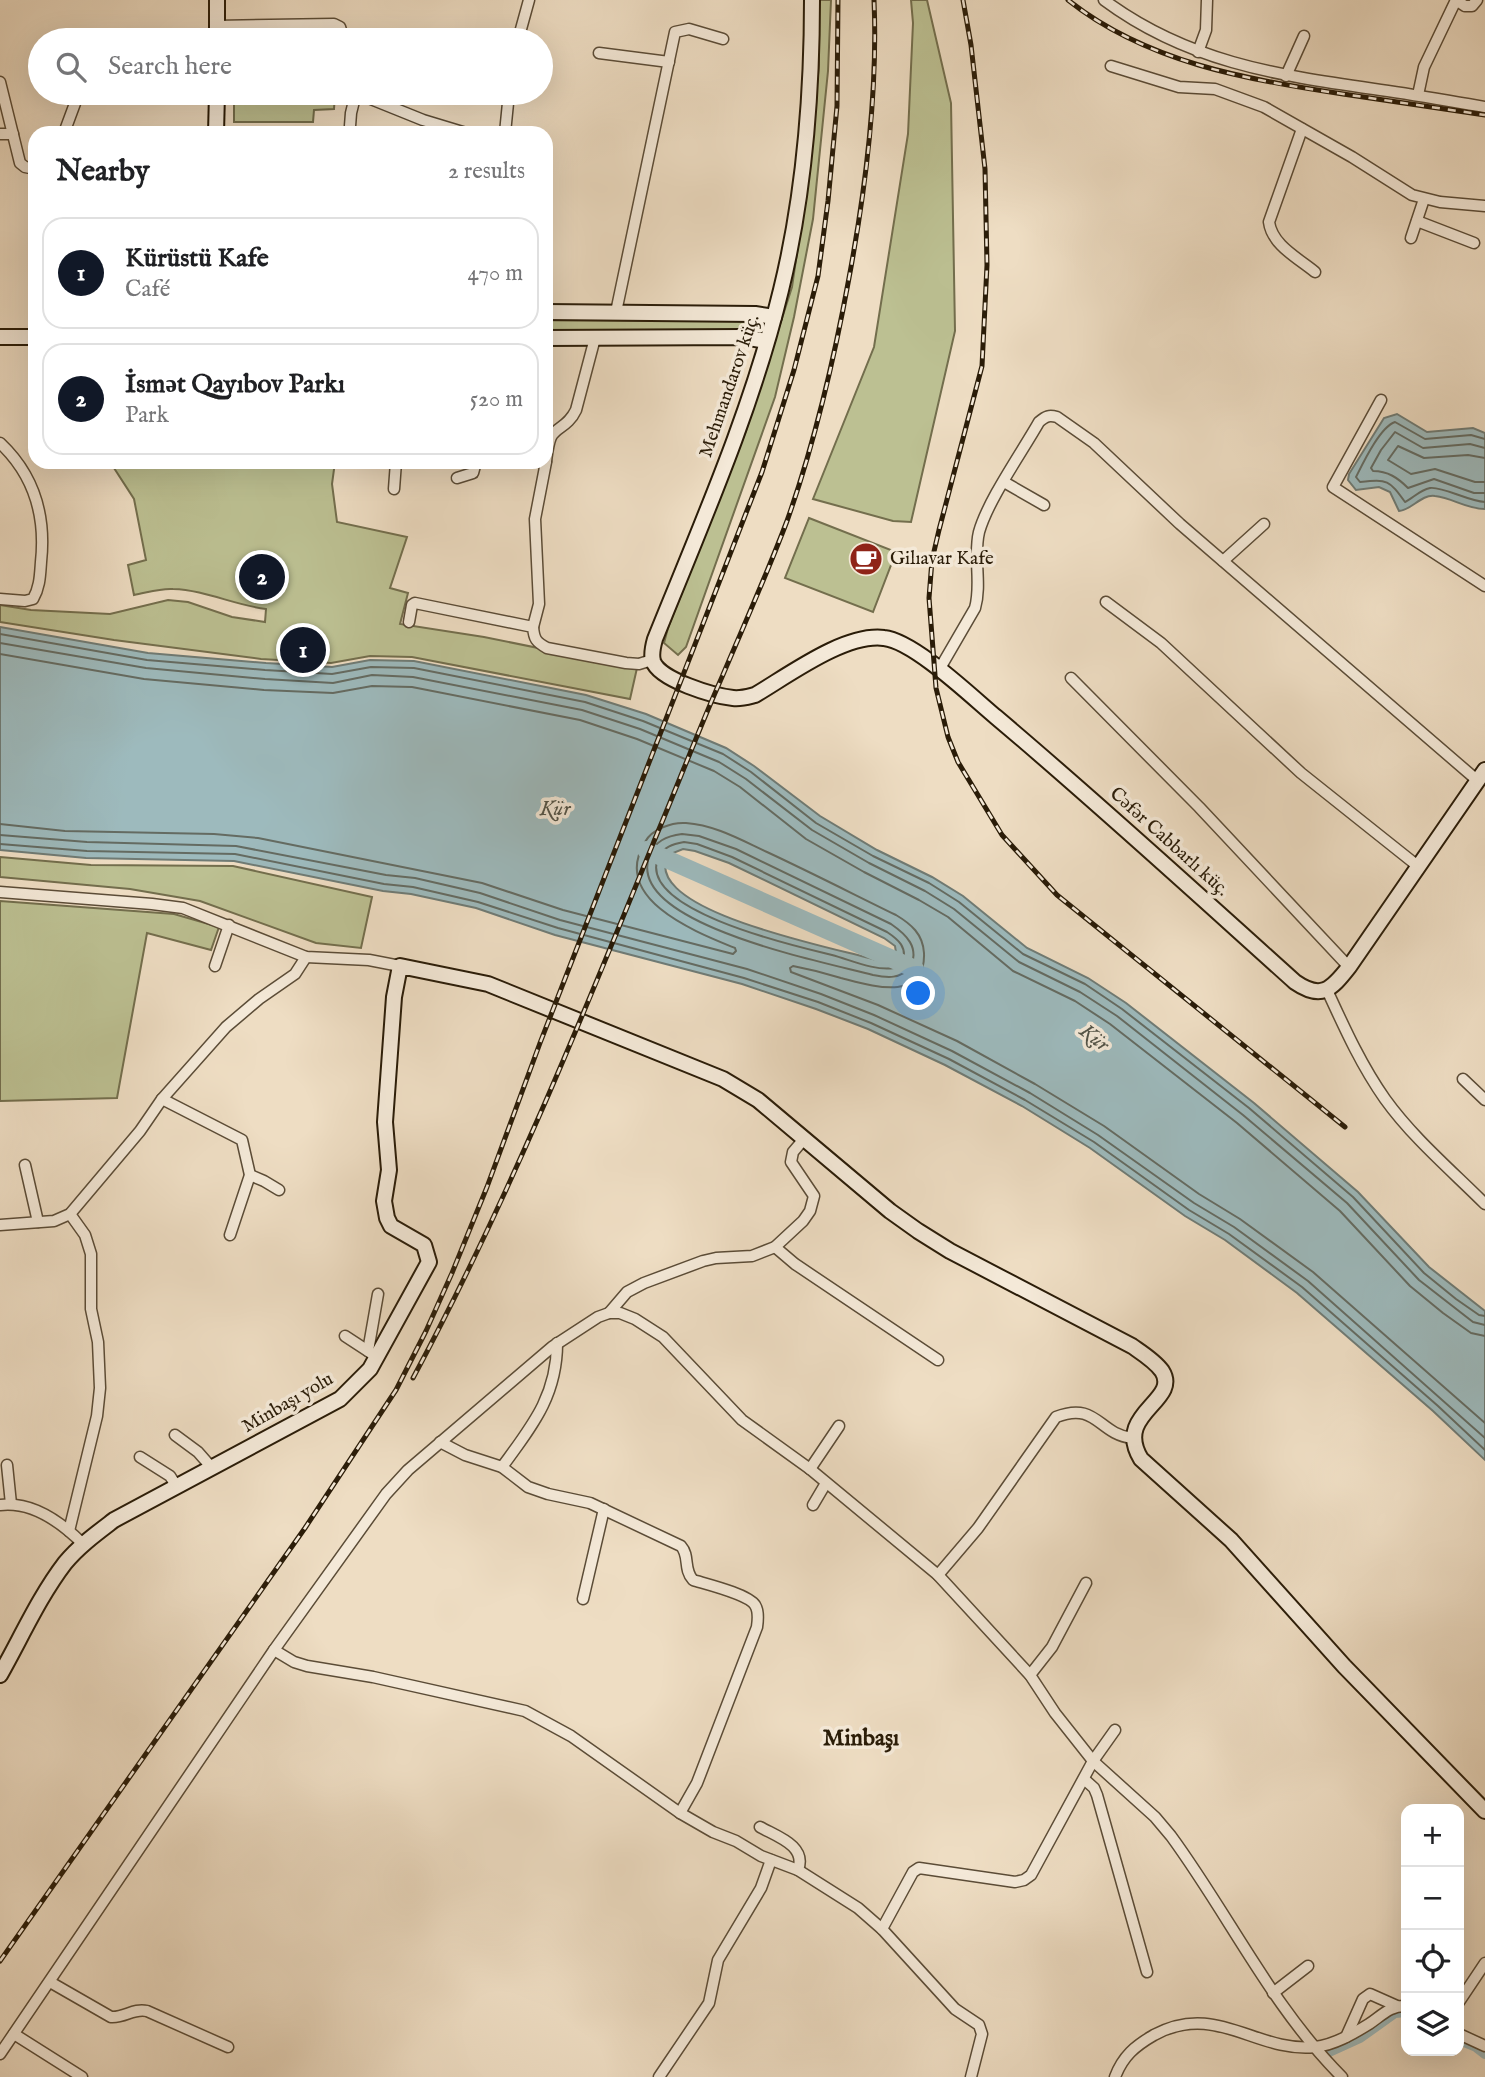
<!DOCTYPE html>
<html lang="en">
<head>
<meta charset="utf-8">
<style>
  body { margin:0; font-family:"IM FELL English",serif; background:#f6f6f6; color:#202124 }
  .controls { position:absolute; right:21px; bottom:21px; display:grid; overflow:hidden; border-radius:14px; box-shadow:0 7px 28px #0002 }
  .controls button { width:63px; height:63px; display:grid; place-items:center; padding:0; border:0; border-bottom:2px solid #e0e0e0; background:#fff; color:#202124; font:35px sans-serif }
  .you { position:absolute; left:919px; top:994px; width:24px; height:24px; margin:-18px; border:5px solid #fff; border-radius:50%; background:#1a73e8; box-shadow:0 0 0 10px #1a73e833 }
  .badge { display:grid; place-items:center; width:46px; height:46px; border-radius:50%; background:#111827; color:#fff; font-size:23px; font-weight:700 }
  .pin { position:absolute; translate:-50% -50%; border:4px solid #fff; box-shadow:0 2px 7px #0006 }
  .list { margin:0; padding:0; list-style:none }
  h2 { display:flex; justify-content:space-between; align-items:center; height:91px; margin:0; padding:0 28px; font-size:30px }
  h2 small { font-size:23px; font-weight:400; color:#757577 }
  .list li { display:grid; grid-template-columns:46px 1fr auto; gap:21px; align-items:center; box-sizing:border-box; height:112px; margin:0 14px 14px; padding:0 14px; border:2px solid #e0e0e0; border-radius:21px }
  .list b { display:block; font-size:26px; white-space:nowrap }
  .list p { margin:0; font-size:23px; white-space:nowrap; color:#757577 }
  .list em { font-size:23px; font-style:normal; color:#757577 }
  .icon { flex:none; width:38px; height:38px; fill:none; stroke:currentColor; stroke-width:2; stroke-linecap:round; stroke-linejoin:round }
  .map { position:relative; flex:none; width:1485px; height:2077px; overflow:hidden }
  .search { position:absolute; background:#fff; box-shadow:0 7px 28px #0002; left:28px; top:28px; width:525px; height:77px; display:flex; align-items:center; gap:18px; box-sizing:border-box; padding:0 24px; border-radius:38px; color:#757577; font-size:26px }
  .panel { position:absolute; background:#fff; box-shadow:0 7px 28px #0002; left:28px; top:126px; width:525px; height:343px; border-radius:21px }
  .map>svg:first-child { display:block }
  .green { fill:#bcc092; stroke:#736e4d; stroke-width:2 }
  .water { fill:#9dbabd; stroke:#6f7b75; stroke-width:2; fill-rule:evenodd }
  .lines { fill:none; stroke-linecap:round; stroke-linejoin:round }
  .shore { stroke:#646b62; stroke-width:2 }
  .canal { stroke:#9dbabd; stroke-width:10 }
  .river { stroke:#9dbabd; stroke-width:18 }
  .street-casing { stroke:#5b4c37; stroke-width:13 }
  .secondary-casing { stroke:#2a1c08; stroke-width:18 }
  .street { stroke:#f4e9d8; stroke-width:10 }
  .secondary { stroke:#f4e9d8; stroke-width:14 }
  .rail-casing { stroke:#2a1c08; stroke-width:5 }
  .rail { stroke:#f4e9d8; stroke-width:2.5; stroke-dasharray:8; stroke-linecap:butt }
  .labels { text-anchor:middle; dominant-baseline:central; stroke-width:7; stroke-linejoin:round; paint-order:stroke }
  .street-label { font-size:19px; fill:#2a1c08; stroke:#f4e9d8 }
  .poi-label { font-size:19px; fill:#2a1c08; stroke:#f4e9d8; text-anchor:start }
  .water-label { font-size:21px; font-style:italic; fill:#525347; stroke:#f4e9d8 }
  .quarter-label { font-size:23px; font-weight:bold; fill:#2a1c08; stroke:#f4e9d8 }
</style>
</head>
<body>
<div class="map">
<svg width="1485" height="2077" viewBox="0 0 1485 2077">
  <rect width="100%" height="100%" fill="#eeddc3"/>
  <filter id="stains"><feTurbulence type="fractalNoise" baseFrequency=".00286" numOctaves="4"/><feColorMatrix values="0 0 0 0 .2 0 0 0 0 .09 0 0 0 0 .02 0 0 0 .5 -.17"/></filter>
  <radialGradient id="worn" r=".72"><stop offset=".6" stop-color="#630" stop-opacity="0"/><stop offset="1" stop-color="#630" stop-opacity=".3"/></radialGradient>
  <g class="green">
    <polygon points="819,0 831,0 828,71 813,219 794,317 775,397 686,647 678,655 664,643 668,628 746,431 792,287 807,185 819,65"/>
    <polygon points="911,0 927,0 951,103 955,331 911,522 893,521 813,499 874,347 908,134 913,23"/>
    <polygon points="336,30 336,40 234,40 234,31"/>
    <polygon points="234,93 335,93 334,109 314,110 313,122 234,122"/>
    <polygon points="546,320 763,321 761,332 546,331"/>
    <path d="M 122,462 L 335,462 L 332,484 L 337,522 L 407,537 L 390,588 L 408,593 L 400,624 L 484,637 L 637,668 L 630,699 L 412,657 L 370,656 L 331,663 L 261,659 L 114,640 L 0,622 L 0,605 L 31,610 L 110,614 L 168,600 L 188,602 L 232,617 L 265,622 L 266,609 C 234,605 205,590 173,589 C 160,588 146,593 134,595 L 128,565 L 146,560 L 134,499 L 114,468 Z"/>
    <polygon points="809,518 896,552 873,612 785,578"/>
    <polygon points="0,857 91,865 233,866 372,897 361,948 316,943 200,901 130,889 0,877"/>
    <polygon points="0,901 174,914 219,927 211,950 147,933 117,1098 0,1101"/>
  </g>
  <g class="water">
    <path d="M 1397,414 L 1427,432 L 1473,428 L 1485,433 L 1485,509 C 1466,509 1453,498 1435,496 C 1421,494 1412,510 1399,511 L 1390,492 L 1379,487 L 1356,490 L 1348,480 L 1349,474 L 1384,418 Z"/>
    <path d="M 0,627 L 148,653 L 266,663 L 332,667 L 370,660 L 414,661 L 586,695 L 646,714 L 726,748 L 754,766 L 820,816 L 877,850 L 932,877 L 963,896 L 1027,948 L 1088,978 L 1126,1003 L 1254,1103 L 1358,1192 L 1429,1267 L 1485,1311 L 1485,1460 L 1433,1411 L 1297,1293 L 1225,1240 L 1185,1216 L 1090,1148 L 1022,1106 L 945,1065 L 868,1029 L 816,1009 L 742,984 L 555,935 L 476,908 L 411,894 L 383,891 L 234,861 L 86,858 L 0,850 ZM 683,849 L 695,851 L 729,863 L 884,938 L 895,946 L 897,959 L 887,962 L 876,960 C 841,949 639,912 668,855 Z"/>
  </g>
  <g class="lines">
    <g class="shore">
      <path d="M 1485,439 L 1471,435 L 1425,439 L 1395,422 C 1380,427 1363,463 1356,477 L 1360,482 C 1388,479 1389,480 1405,502 C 1413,498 1420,490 1430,488 C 1442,486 1468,501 1485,502"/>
      <path d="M 1485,448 L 1470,444 L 1423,448 L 1395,432 L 1381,450 L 1371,468 L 1373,471 C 1388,471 1398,478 1408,488 L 1434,479 L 1474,493 L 1485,493"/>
      <polyline points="1485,458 1468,455 1424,458 1398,446 1388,460 1411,474 1435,469 1475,482 1485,482"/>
      <polyline points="0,634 147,660 265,670 332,674 371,667 414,668 585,702 643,721 723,754 751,772 816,823 873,856 929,883 959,902 1023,954 1085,984 1122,1009 1249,1108 1353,1197 1424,1273 1456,1299 1479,1315 1485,1316"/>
      <polyline points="0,643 146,668 265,679 333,683 372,675 413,677 582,710 640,729 719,762 746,779 812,830 869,863 925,891 954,909 1019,962 1080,992 1117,1016 1243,1115 1347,1203 1419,1280 1473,1322 1485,1325"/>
      <polyline points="0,654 144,679 264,690 333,693 372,686 412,687 580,720 637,739 714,771 740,787 806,839 864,872 919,900 948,917 1013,971 1075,1001 1110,1024 1237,1123 1340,1211 1410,1286 1443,1313 1471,1333 1485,1336"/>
      <path d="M 0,824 L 65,831 L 214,834 L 258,838 L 482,883 L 563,910 L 733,954 L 736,951 L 735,948 C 696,932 610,899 645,842 C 652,829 672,822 686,823 C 715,825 741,840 767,852 C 810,872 853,894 896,915 C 911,924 923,934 924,953 C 926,1004 869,985 841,978 C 825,973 809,969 793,966 L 790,968 L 791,972 L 878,1005 L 957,1041 L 1035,1084 L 1104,1126 L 1199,1194 L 1240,1219 L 1313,1272 L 1485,1423"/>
      <path d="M 682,834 L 699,836 L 736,849 L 891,924 C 907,935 919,947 911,967 C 900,979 888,978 873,975 C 830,963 626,925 649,857 C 654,841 667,836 682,834 Z"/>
      <polyline points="0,835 87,842 236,846 386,875 415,878 480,893 560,920 747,969 821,994 874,1015 952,1051 1030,1093 1098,1135 1194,1203 1234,1227 1308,1281 1485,1438"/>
      <path d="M 684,842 L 697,844 L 732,857 L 887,932 C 899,940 907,947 903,962 L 894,968 C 874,971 851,960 832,955 C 799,947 637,911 658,858 C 663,847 673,844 684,842 Z"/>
      <polyline points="0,844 87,851 235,854 384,884 413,887 478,902 558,928 744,978 818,1002 871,1023 949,1059 1025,1100 1094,1142 1189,1210 1229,1234 1302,1287 1438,1406 1485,1450"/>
    </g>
    <g class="canal">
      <polyline points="1459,2040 1476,2047 1485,2054"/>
      <polyline points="1327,2053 1360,2038 1395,2013 1406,2012"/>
    </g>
    <polyline class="river" points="646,850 915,969"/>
    <defs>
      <g id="street">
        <path d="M 1104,0 C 1186,61 1275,75 1374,89 C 1411,94 1448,101 1485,107"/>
        <polyline points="1456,0 1465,6 1472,6 1477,0"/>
        <polyline points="217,26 334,24 340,27 344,40"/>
        <polyline points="518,40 529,0"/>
        <polyline points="1198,52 1206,30 1207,0"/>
        <polyline points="599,53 669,62"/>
        <polyline points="1111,66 1179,87 1215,89 1264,107 1352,157 1412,195 1440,202 1485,206"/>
        <polyline points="1286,76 1304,36"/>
        <polyline points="0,82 20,163 25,167 35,169"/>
        <polyline points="356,93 423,120 466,133"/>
        <polyline points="1418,95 1424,67 1456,0"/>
        <polyline points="350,126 351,113 356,93"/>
        <path d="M 1302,129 L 1269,222 C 1272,245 1298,258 1315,272"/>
        <polyline points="64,133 77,98"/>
        <polyline points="505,133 509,93"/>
        <polyline points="0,134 13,134"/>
        <polyline points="1417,221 1474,243"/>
        <polyline points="1411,238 1424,199"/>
        <polyline points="616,312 675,32 689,29 723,39"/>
        <polyline points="1381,400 1333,487 1485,586"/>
        <path d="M 0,443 C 34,475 46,516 41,562 C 40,575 40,587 33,599 L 25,601 L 0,599"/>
        <path d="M 546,461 C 547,454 548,444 551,437 C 556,427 568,427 576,410 L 595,338"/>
        <polyline points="457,478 473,473 476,462"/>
        <polyline points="1004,482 1044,505"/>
        <polyline points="394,489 396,462"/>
        <polyline points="1223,561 1264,524"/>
        <polyline points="1106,602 1161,643 1301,773 1419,867"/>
        <path d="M 409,622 L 412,605 L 415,603 L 533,627 C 534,639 536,642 547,648 L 626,663 L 639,664 L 652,660"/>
        <polyline points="533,627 539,604 535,519 546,462"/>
        <path d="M 939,670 L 975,608 C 982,584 973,557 979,532 C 988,500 1022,452 1039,422 C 1046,416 1049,415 1057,417 L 1094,443 L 1180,524 L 1478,781"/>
        <polyline points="1071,678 1199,807 1349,967"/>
        <polyline points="0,892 152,904 183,908 306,957 369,960 400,966"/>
        <polyline points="215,966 229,925"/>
        <path d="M 1327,990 C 1344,1027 1361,1065 1385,1099 C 1413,1138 1451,1170 1485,1204"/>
        <polyline points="1463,1079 1485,1100"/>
        <polyline points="162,1099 242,1140 250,1175 230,1235"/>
        <polyline points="25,1165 38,1222"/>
        <polyline points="250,1175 264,1181 279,1190"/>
        <polyline points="0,1225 54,1221 70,1214 140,1131 162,1099 226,1027 259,999 295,974 306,957"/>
        <polyline points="775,1247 795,1264 938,1360"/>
        <polyline points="609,1313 627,1292 644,1283 703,1261 716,1258 752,1256 775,1247 803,1221 810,1211 814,1196 791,1162 793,1152 804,1139"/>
        <polyline points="345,1336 371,1353"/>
        <polyline points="368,1351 378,1294"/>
        <polyline points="175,1435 198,1452 212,1468"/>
        <path d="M 440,1442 L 465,1455 L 502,1467 L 528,1487 L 548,1494 L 590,1503 L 681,1546 C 690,1556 683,1569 693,1580 C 706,1584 748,1594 755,1605 C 759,1611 758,1620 757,1627 L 697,1783 L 680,1813"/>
        <polyline points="140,1457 170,1476 177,1487"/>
        <polyline points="7,1465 11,1504"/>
        <path d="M 502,1467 C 532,1426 557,1396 557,1343"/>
        <polyline points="810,1469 839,1426"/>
        <path d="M 0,1505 C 32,1501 62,1523 83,1544"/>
        <polyline points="813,1505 826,1483"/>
        <polyline points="69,1531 97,1416 100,1388 98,1342 91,1309 91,1254 85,1235 70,1214"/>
        <path d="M 938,1575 L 978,1528 L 1056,1417 C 1097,1401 1098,1434 1132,1438"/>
        <polyline points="583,1599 604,1509"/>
        <polyline points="274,1650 294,1662 307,1666 373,1677 525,1711 571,1736 680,1813 713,1832 736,1841 761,1856 798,1870 858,1908 882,1929 955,2009 979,2025 982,2034 971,2077"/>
        <polyline points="1030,1675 1052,1647 1086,1583"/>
        <polyline points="1084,1779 1094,1788 1097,1795 1147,1972"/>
        <path d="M 760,1827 C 778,1837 807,1846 798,1870"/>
        <polyline points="882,1929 913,1872 919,1868 1015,1882 1024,1880 1031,1875 1093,1761 1115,1730"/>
        <path d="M 50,1982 L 111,2017 C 125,2018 133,2008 147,2011 L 228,2047"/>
        <polyline points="1273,1993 1308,1966"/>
        <polyline points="1459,2002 1485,1963"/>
        <polyline points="14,2034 82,2077"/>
        <polyline points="1459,2034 1485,2046"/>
        <polyline points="1346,2037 1363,1999 1370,1994 1397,2006"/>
        <path d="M 0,2054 L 274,1650 L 386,1494 L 408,1470 L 552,1347 L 598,1317 L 609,1313 L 620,1313 L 635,1319 L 663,1337 L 742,1420 L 810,1469 L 938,1575 L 1030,1675 L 1055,1713 L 1093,1761 L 1155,1817 L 1171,1836 C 1229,1915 1272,2007 1342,2077"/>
        <polyline points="659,2077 709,2003 718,1960 761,1888 771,1860"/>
        <path d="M 1115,2077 C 1123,2056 1135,2046 1154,2035 C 1216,2001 1256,2053 1315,2047 C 1334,2045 1353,2034 1369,2024 C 1381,2016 1391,2005 1406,2006"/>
      </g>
      <g id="secondary">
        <path d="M 812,0 C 812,97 804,196 781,290 C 752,410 701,525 655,639 C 653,646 651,654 653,661 C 659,680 714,696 733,698 C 741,699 747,697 755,695 C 789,675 845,633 884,638 C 914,641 972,697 996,717 C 1098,803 1196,893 1295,982 C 1321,1000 1331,990 1349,967 L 1485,770"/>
        <polyline points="217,40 217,0"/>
        <polyline points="216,133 217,93"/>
        <polyline points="546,312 755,314 774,317"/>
        <polyline points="0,337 35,337"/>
        <polyline points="546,338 743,337 766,341"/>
        <path d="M 0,1675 C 21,1638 39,1597 65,1563 C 79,1546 97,1533 114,1520 L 340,1399 L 370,1369 L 429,1262 L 424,1245 L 391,1226 L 387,1218 L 384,1201 L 389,1170 L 385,1122 L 394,997 L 400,966 L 488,984 L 723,1079 L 758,1100 L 890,1211 L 918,1231 L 950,1251 L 1132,1346 C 1142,1353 1155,1361 1162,1371 C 1181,1401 1113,1413 1141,1459 L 1231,1540 L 1344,1666 L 1485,1811"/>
      </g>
    </defs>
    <use href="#street" class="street-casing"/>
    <use href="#secondary" class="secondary-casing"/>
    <use href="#street" class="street"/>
    <use href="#secondary" class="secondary"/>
    <defs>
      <g id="rail">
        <polyline points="963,0 971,45 985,169 987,265 982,366 939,530 932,560 929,598 936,688 948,737 958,762 1002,835 1057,895 1345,1127"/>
        <path d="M 1068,0 C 1146,62 1247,80 1343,94 C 1390,101 1438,108 1485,115"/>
        <path d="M 413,1378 C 507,1203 582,1018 657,834 C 679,782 699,729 722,677 C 744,625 767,574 787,521 C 815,442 834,360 849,278 C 866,187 878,93 874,0"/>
        <polyline points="0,1961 305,1528 396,1390 426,1331 452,1273 487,1187 540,1043 762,472 794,370 818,276 828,201 837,106 838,0"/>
      </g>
    </defs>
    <use href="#rail" class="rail-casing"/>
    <use href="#rail" class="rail"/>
  </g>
  <defs>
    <symbol id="cafe-disc" viewBox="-11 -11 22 22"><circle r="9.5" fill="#8f2418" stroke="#f4e9d8"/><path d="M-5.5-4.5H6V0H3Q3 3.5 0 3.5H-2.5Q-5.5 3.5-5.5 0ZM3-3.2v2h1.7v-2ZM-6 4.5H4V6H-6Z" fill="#fff"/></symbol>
  </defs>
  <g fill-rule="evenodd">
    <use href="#cafe-disc" x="847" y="540" width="38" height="38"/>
  </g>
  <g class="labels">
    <g class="street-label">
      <text transform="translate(730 386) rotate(-71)">Mehmandarov küç.</text>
      <text transform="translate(1169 842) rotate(42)">Cəfər Cabbarlı küç.</text>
      <text transform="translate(288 1403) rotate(-30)">Minbaşı yolu</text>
    </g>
    <g class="poi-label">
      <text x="890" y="559">Gilıavar Kafe</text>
    </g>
    <g class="water-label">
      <text x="555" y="809">Kür</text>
      <text transform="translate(1094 1038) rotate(38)">Kür</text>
    </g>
    <g class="quarter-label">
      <text x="861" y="1738">Minbaşı</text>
    </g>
  </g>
  <rect width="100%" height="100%" filter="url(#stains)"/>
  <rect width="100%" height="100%" fill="url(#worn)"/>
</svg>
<div class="controls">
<button>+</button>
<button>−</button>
<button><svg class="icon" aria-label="locate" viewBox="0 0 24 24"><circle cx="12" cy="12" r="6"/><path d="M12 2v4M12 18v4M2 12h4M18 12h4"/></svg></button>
<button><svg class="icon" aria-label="layers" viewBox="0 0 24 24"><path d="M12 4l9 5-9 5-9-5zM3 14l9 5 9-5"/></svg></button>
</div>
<div class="you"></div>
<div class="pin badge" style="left:303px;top:650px">1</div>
<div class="pin badge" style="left:262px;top:577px">2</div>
<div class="search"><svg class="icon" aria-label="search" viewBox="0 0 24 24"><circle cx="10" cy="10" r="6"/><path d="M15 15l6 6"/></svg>Search here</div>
<section class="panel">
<h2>Nearby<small>2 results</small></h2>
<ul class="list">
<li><span class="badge">1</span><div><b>Kürüstü Kafe</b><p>Café</p></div><em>470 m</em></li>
<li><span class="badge">2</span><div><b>İsmət Qayıbov Parkı</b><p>Park</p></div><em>520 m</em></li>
</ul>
</section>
</div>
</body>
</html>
